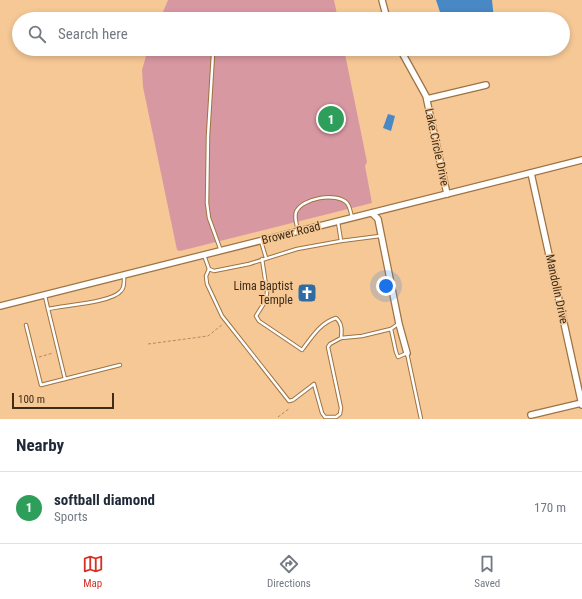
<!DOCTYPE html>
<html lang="en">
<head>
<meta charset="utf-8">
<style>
  body { margin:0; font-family:"Roboto Condensed",sans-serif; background:#f6f6f7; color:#1f2937 }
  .scale { position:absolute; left:12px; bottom:10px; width:102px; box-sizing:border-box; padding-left:4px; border:2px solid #3e2c18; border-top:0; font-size:11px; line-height:14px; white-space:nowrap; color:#3e2c18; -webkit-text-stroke:3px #f6c896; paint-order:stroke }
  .you { position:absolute; left:386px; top:286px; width:14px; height:14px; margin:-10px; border:3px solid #fff; border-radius:50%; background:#1a73e8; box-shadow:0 0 0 6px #1a73e833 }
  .badge { display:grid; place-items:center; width:26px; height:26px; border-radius:50%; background:#d93025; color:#fff; font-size:13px; font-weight:700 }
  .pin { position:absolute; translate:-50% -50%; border:2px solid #fff; box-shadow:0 1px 4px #0006 }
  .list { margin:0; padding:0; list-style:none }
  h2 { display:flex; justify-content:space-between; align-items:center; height:52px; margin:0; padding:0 16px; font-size:17px }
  h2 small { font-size:13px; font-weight:400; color:#747a83 }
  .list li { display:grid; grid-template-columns:26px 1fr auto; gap:12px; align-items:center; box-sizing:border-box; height:72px; padding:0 16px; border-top:1px solid #e0e1e3 }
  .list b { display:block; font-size:15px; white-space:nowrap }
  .list p { margin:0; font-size:13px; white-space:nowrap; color:#747a83 }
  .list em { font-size:13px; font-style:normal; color:#747a83 }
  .icon { flex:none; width:22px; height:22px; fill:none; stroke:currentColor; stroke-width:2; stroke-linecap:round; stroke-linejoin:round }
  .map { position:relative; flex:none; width:582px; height:419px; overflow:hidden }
  .search { position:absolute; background:#fff; box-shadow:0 2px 6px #0003; left:12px; right:12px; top:12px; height:44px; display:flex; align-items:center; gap:10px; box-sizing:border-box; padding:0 14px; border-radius:22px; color:#747a83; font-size:15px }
  .sheet { height:124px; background:#fff }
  nav { display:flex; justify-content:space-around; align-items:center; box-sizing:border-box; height:56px; border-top:1px solid #e0e1e3; background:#fff; font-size:11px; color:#747a83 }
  nav a { display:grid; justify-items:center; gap:2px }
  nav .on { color:#d93025 }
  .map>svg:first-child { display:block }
  .green { fill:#d898a2 }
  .water { fill:#4888c4 }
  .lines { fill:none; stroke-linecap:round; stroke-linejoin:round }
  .service-casing { stroke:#9d7343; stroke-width:4.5 }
  .minor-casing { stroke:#9d7343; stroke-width:8 }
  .path { stroke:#ae8b65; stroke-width:1; stroke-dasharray:3 2; stroke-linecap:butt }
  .service { stroke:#fff; stroke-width:2.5 }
  .minor { stroke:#fff; stroke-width:5.5 }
  .labels { text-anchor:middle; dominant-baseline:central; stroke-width:3; stroke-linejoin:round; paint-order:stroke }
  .street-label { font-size:12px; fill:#3e2c18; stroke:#f6c896 }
  .poi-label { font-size:12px; fill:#3e2c18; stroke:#f6c896; text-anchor:end }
</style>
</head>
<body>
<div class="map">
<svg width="582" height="419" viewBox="0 0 582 419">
  <rect width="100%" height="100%" fill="#f6c896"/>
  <g class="green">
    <polygon points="168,0 334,0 338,19 160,19"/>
    <polygon points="148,49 344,49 367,162 365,166 372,203 180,251 177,250 143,87 142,70"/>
  </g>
  <g class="water">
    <polygon points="436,0 492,0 494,19 443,19 441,15"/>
    <polygon points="388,114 395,116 391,131 383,128"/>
  </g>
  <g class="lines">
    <defs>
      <g id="service">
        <polyline points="213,54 208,136 207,203 209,218 221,251"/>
        <path d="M 298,231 C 297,225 294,218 296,212 C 302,198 336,192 347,203 C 350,207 351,213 352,218"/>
        <polyline points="261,241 266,258"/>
        <polyline points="341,241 380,236"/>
        <polyline points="204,255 209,269 214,271 249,264 297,249 341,241 338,222"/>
        <path d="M 209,269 L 206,276 L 207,284 L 222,316 L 289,401 L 293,400 L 314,384 L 322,413 L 325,417 L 336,417 L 340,414 L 341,408 L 328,347 L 330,344 L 341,338 C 342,330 342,323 336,318 C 320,323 312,337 302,350 L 259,321 L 256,316 L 266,300 L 267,292 L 262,259"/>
        <path d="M 45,296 L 48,309 C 64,305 111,303 121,291 C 125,287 124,281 124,276"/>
        <polyline points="48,309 65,379"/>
        <polyline points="398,324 391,329 396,352 398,357 407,353 421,419"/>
        <polyline points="26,325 41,385 120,365"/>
        <polyline points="341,338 362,336 391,329"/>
      </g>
      <g id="minor">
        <polyline points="382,0 387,19"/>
        <polyline points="400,49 426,96 447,194"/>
        <polyline points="427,99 486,85"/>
        <polyline points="531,173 582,405"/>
        <polyline points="372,213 378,219 399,324 407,353"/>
        <polyline points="0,306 582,160"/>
        <polyline points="531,415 582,403"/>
      </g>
    </defs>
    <use href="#service" class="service-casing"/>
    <use href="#minor" class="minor-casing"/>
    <g class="path">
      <polyline points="148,344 208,336 223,324"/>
      <polyline points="39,357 53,353"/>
      <polyline points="278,417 290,408"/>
    </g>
    <use href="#service" class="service"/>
    <use href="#minor" class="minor"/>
  </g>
  <defs>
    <symbol id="church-square" viewBox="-11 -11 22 22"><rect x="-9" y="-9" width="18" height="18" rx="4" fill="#2f6ca3" stroke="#f6c896"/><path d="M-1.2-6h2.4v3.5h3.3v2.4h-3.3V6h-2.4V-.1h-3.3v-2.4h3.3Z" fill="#fff"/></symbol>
  </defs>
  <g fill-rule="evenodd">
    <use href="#church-square" x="296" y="282" width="22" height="22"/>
  </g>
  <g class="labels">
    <g class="street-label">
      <text transform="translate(437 147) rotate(78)">Lake Circle Drive</text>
      <text transform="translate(291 233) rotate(-14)">Brower Road</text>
      <text transform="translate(557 289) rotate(78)">Mandolin Drive</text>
    </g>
    <g class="poi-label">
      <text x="293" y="286">Lima Baptist<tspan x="293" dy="14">Temple</tspan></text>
    </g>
  </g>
</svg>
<div class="scale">100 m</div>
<div class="you"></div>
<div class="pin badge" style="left:331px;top:119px;background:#2e9e5b">1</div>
<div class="search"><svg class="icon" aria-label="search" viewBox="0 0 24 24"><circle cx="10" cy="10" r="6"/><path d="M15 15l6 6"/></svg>Search here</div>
</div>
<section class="sheet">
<h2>Nearby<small></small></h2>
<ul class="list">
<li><span class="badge" style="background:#2e9e5b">1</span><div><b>softball diamond</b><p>Sports</p></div><em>170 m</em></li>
</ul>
</section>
<nav>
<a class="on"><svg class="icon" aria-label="map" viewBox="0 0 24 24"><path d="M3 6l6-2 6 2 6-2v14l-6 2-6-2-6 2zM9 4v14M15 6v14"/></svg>Map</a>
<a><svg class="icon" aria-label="directions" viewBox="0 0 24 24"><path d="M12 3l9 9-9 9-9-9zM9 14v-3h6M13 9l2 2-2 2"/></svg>Directions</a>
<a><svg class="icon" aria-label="saved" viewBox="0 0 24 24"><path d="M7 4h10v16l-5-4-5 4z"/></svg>Saved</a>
</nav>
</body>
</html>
